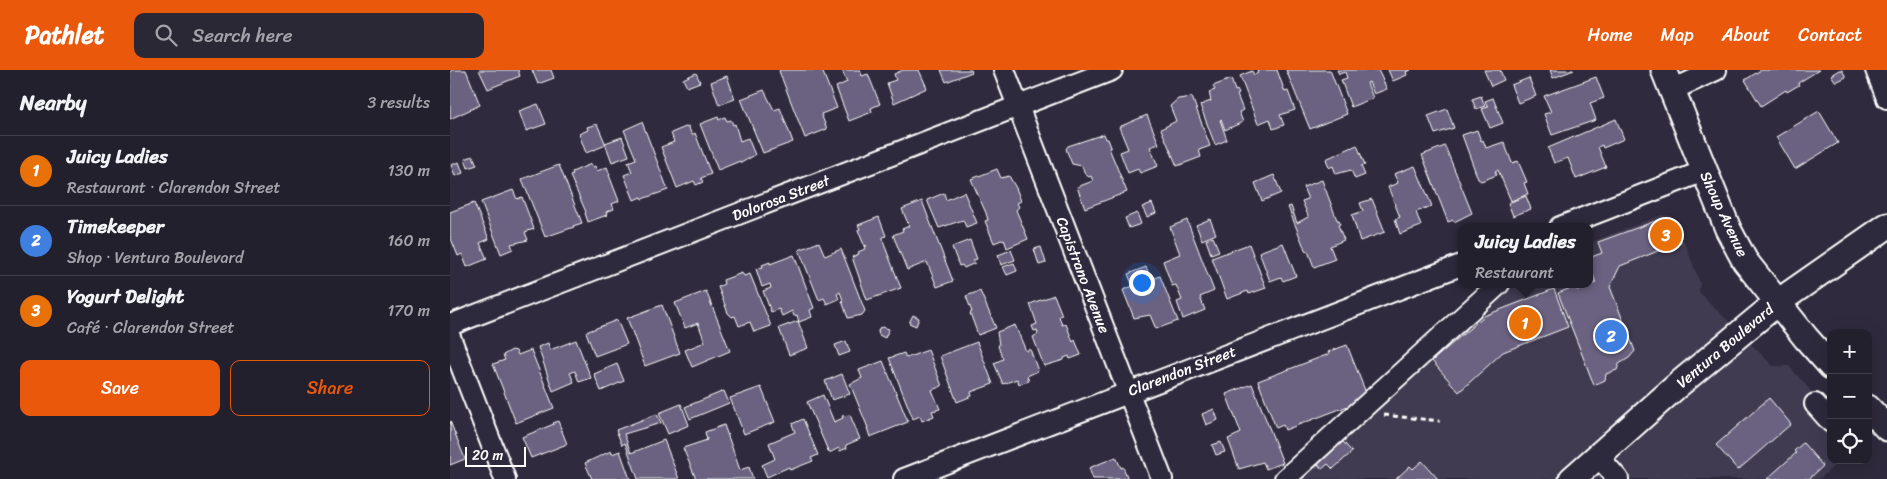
<!DOCTYPE html>
<html lang="en">
<head>
<meta charset="utf-8">
<style>
  body { margin:0; font-family:Sriracha,sans-serif; background:#2b2836; color:#f1f3f6 }
  .controls { position:absolute; right:15px; bottom:15px; display:grid; overflow:hidden; border-radius:10px; box-shadow:0 5px 20px #0002 }
  .controls button { width:45px; height:45px; display:grid; place-items:center; padding:0; border:0; border-bottom:1px solid #403e4a; background:#23202e; color:#f1f3f6; font:25px sans-serif }
  .scale { position:absolute; left:15px; bottom:12px; width:61px; box-sizing:border-box; padding-left:5px; border:2px solid #fff; border-top:0; font-size:14px; line-height:18px; white-space:nowrap; color:#fff; -webkit-text-stroke:4px #2f2a3d; paint-order:stroke }
  .you { position:absolute; left:691px; top:212px; width:18px; height:18px; margin:-12px; border:4px solid #fff; border-radius:50%; background:#1a73e8; box-shadow:0 0 0 8px #1a73e833 }
  .badge { display:grid; place-items:center; width:32px; height:32px; border-radius:50%; background:#ea580c; color:#fff; font-size:16px; font-weight:700 }
  .pin { position:absolute; translate:-50% -50%; border:2px solid #fff; box-shadow:0 1px 5px #0006 }
  .popup { position:absolute; left:1008px; top:153px; width:135px; height:65px; box-sizing:border-box; display:grid; place-content:center; border-radius:10px; background:#23202e; filter:drop-shadow(0 1px 4px #0005); font-size:16px; white-space:nowrap; color:#a3a3aa }
  .popup b { font-size:19px; color:#f1f3f6 }
  .popup::after { content:''; position:absolute; left:50%; top:100%; margin-left:-10px; border:10px solid transparent; border-top-color:#23202e }
  .list { margin:0; padding:0; list-style:none }
  h2 { display:flex; justify-content:space-between; align-items:center; height:65px; margin:0; padding:0 20px; font-size:21px }
  h2 small { font-size:16px; font-weight:400; color:#a3a3aa }
  .list li { display:grid; grid-template-columns:32px 1fr auto; gap:15px; align-items:center; box-sizing:border-box; height:70px; padding:0 20px; border-top:1px solid #403e4a }
  .list b { display:block; font-size:19px; white-space:nowrap }
  .list p { margin:0; font-size:16px; white-space:nowrap; color:#a3a3aa }
  .list em { font-size:16px; font-style:normal; color:#a3a3aa }
  .actions { display:flex; gap:10px; padding:15px 20px }
  .actions a { flex:1; padding:11px 0; border:1px solid #ea580c; border-radius:10px; text-align:center; font-size:18px; color:#ea580c }
  .actions .main { background:#ea580c; color:#fff }
  .icon { flex:none; width:28px; height:28px; fill:none; stroke:currentColor; stroke-width:2; stroke-linecap:round; stroke-linejoin:round }
  .map { position:relative; flex:none; width:1437px; height:409px; overflow:hidden }
  header { display:flex; align-items:center; gap:30px; box-sizing:border-box; height:70px; padding:0 25px; background:#ea580c; color:#fff }
  header strong { font-size:24px }
  nav { display:flex; gap:28px; margin-inline-start:auto; font-size:18px }
  .search { width:350px; height:45px; background:#2b2836; display:flex; align-items:center; gap:12px; box-sizing:border-box; padding:0 18px; border-radius:10px; color:#a3a3aa; font-size:19px }
  main { display:flex }
  aside { flex:1; background:#23202e }
  .map>svg:first-child { display:block }
  .built { fill:#413b51 }
  .building { fill:#6b6280; stroke:#fff }
  .lines { fill:none; stroke-linecap:round; stroke-linejoin:round }
  .minor-casing { stroke:#fff; stroke-width:24 }
  .major-casing { stroke:#fff; stroke-width:29 }
  .path { stroke:#fff; stroke-width:3; stroke-dasharray:5 4; stroke-linecap:butt }
  .minor { stroke:#2f2a3d; stroke-width:20 }
  .major { stroke:#2f2a3d; stroke-width:25 }
  .labels { text-anchor:middle; dominant-baseline:central; stroke-width:4.5; stroke-linejoin:round; paint-order:stroke }
  .street-label { font-size:15px; fill:#fff; stroke:#2f2a3d }
</style>
</head>
<body>
<header>
<strong>Pathlet</strong>
<div class="search"><svg class="icon" aria-label="search" viewBox="0 0 24 24"><circle cx="10" cy="10" r="6"/><path d="M15 15l6 6"/></svg>Search here</div>
<nav><a>Home</a><a>Map</a><a>About</a><a>Contact</a></nav>
</header>
<main>
<aside>
<h2>Nearby<small>3 results</small></h2>
<ul class="list">
<li><span class="badge" style="background:#e8710a">1</span><div><b>Juicy Ladies</b><p>Restaurant · Clarendon Street</p></div><em>130 m</em></li>
<li><span class="badge" style="background:#3f7fe0">2</span><div><b>Timekeeper</b><p>Shop · Ventura Boulevard</p></div><em>160 m</em></li>
<li><span class="badge" style="background:#e8710a">3</span><div><b>Yogurt Delight</b><p>Café · Clarendon Street</p></div><em>170 m</em></li>
</ul>
<div class="actions"><a class="main">Save</a><a>Share</a></div>
</aside>
<div class="map">
<svg width="1437" height="409" viewBox="0 0 1437 409">
  <rect width="100%" height="100%" fill="#2f2a3d"/>
  <filter id="ink" filterUnits="userSpaceOnUse"><feTurbulence type="fractalNoise" baseFrequency=".02" numOctaves="2"/><feDisplacementMap in="SourceGraphic" scale="10" xChannelSelector="R" yChannelSelector="G"/><feConvolveMatrix kernelMatrix="1 2 1 2 8 2 1 2 1" color-interpolation-filters="sRGB"/></filter>
  <g filter="url(#ink)">
    <polygon class="built" points="1211,145 1221,146 1227,152 1250,213 1249,222 1323,296 1339,296 1381,344 1381,390 1391,390 1369,409 843,409 1062,214 1139,214 1139,173"/>
    <g class="building">
      <polygon points="2,0 16,0 30,35 0,49 0,2"/>
      <polygon points="29,0 68,0 70,6 38,19"/>
      <polygon points="82,0 101,0 104,8 88,14"/>
      <polygon points="330,0 372,0 387,38 371,44 377,59 355,68 329,1"/>
      <polygon points="392,0 410,0 412,6 418,4 430,34 421,38 422,42 399,51 386,17 397,12"/>
      <polygon points="453,0 469,0 477,18 444,33 437,13 446,10 444,4"/>
      <polygon points="491,0 521,0 522,2 496,12"/>
      <polygon points="807,0 827,0 835,22 838,21 845,40 830,45 834,55 823,59 820,49 808,54 790,6 802,1 804,5 808,3"/>
      <polygon points="836,0 880,0 897,44 860,59"/>
      <polygon points="887,0 928,0 937,19 924,24 919,12 917,13 923,28 901,37 891,10 897,8 895,2 889,4"/>
      <polygon points="938,0 961,0 956,2 957,5 943,11"/>
      <polygon points="1034,0 1050,0 1054,10 1041,16"/>
      <polygon points="1100,0 1124,0 1103,8"/>
      <polygon points="1311,0 1369,0 1348,13 1349,15 1337,22 1336,20 1311,36 1295,10"/>
      <polygon points="1389,0 1392,0 1396,7 1386,12 1381,5"/>
      <polygon points="246,3 250,12 237,17 233,9"/>
      <polygon points="277,6 285,29 269,35 261,12"/>
      <polygon points="1146,7 1154,28 1140,33 1146,50 1102,65 1094,44 1101,42 1094,26"/>
      <polygon points="1079,8 1086,26 1068,33 1061,15"/>
      <polygon points="781,9 785,21 787,20 789,24 787,25 793,40 789,42 793,52 775,60 771,49 770,50 777,70 765,75 750,35 761,31 759,22 765,20 763,16"/>
      <polygon points="314,20 324,40 330,38 343,72 313,83 291,29"/>
      <polygon points="1031,26 1035,36 1026,39 1022,29"/>
      <polygon points="742,27 760,76 749,80 751,87 727,96 711,59 726,51 720,36 728,29"/>
      <polygon points="1043,28 1053,53 1040,58 1032,39 1038,37 1035,31"/>
      <polygon points="88,34 96,54 76,61 69,41"/>
      <polygon points="997,39 1004,58 985,64 978,46"/>
      <polygon points="1369,41 1388,73 1345,99 1326,67"/>
      <polygon points="697,45 709,74 700,77 708,96 690,103 688,99 678,103 670,82 678,79 669,57"/>
      <polygon points="268,47 269,50 275,47 277,51 281,50 283,55 285,54 290,71 298,68 305,85 291,93 290,91 268,100 250,54"/>
      <polygon points="1166,49 1174,69 1153,78 1152,75 1148,77 1156,97 1126,109 1118,88 1104,93 1098,78"/>
      <polygon points="192,52 218,120 192,129 191,127 184,130 174,105 182,102 178,92 186,89 174,60"/>
      <polygon points="147,54 156,75 136,83 129,64 138,60 137,57"/>
      <polygon points="238,56 242,65 245,63 261,104 251,108 253,112 246,115 244,111 227,118 211,77 224,72 221,63"/>
      <polygon points="1027,60 1031,71 1033,70 1036,78 1054,72 1062,93 1068,91 1077,112 1074,113 1078,124 1061,131 1048,100 1045,101 1047,105 1031,111 1028,109 1012,65"/>
      <polygon points="654,64 656,69 658,69 661,77 659,78 677,122 635,138 627,117 643,111 641,106 639,107 635,104 632,96 622,94 616,79 618,76"/>
      <polygon points="172,67 179,86 162,92 155,73"/>
      <polygon points="907,75 915,95 911,96 915,105 905,109 901,100 886,104 883,96 879,98 876,89"/>
      <polygon points="995,76 1022,143 1004,152 1003,150 998,152 972,85"/>
      <polygon points="23,86 27,95 18,98 15,89"/>
      <polygon points="9,92 13,103 5,106 1,95"/>
      <polygon points="141,94 143,97 145,96 147,101 157,97 160,105 159,105 169,131 162,134 164,139 156,142 157,145 138,152 135,143 136,142 120,106 123,105 122,102"/>
      <polygon points="109,95 132,153 123,156 124,157 95,167 72,109"/>
      <polygon points="965,96 982,136 966,142 971,156 950,164 945,149 950,147 938,117 948,113 944,104"/>
      <polygon points="547,99 551,108 559,106 566,118 571,131 567,133 569,137 566,140 578,169 557,178 554,169 544,173 535,151 538,150 536,143 521,109"/>
      <polygon points="824,105 831,123 812,131 805,113"/>
      <polygon points="872,110 887,150 889,150 890,154 888,155 894,170 880,176 885,189 864,197 858,181 856,182 838,137 841,136 847,153 858,147 859,148 852,131 858,129 853,117"/>
      <polygon points="63,120 67,129 72,127 84,159 75,162 78,170 61,174 63,179 51,184 31,132"/>
      <polygon points="514,122 527,153 516,157 513,150 489,158 477,130 494,123 496,130"/>
      <polygon points="1076,126 1081,139 1063,146 1058,133"/>
      <polygon points="922,129 935,162 910,171 902,145 913,141 910,133"/>
      <polygon points="472,131 503,211 487,217 477,192 457,200 443,165 453,161 452,159 459,156 452,139"/>
      <polygon points="24,133 39,169 30,173 37,189 17,197 12,184 8,186 0,166 0,142"/>
      <polygon points="702,133 706,143 697,147 692,137"/>
      <polygon points="687,143 691,154 679,158 675,148"/>
      <polygon points="429,147 436,166 433,167 434,174 451,218 417,230 402,187 409,184 408,182 415,179 414,176 417,176 414,175 408,160 410,159 408,155"/>
      <polygon points="760,149 766,164 752,170 746,155"/>
      <polygon points="1211,149 1222,152 1224,155 1231,172 1170,196 1160,217 1185,281 1179,288 1169,294 1167,300 1156,304 1155,310 1144,315 1108,223 1126,216 1127,220 1146,213 1139,195 1139,188 1152,183 1148,172"/>
      <polygon points="737,150 764,221 750,227 755,240 733,249 727,232 732,230 726,215 722,216 713,191 730,184 720,157"/>
      <polygon points="763,167 769,181 761,184 756,170"/>
      <polygon points="520,170 527,189 523,190 525,193 514,198 512,195 509,196 502,177"/>
      <polygon points="369,172 375,186 391,179 415,241 412,245 398,248 392,231 393,230 390,222 387,224 389,229 377,234 374,228 369,230 349,180"/>
      <polygon points="833,173 846,206 833,211 831,207 820,211 809,182"/>
      <polygon points="799,174 816,218 799,224 798,221 777,229 762,188"/>
      <polygon points="591,177 596,193 589,195 584,179"/>
      <polygon points="561,180 565,190 551,195 548,185"/>
      <polygon points="344,185 364,238 360,240 362,247 349,252 347,245 344,246 342,241 332,246 329,239 321,242 313,221 321,218 320,214 312,217 306,199 313,197 312,195 320,192 320,194"/>
      <polygon points="564,193 567,201 557,205 553,197"/>
      <polygon points="696,197 701,209 710,206 728,251 706,259 700,245 684,248 673,220 683,216 678,204"/>
      <polygon points="292,203 294,206 300,204 321,256 304,262 300,252 289,256 285,246 282,247 278,243 268,217 274,214 273,210"/>
      <polygon points="1104,219 1118,257 1053,282 1009,322 982,291 1034,246"/>
      <polygon points="256,221 280,281 242,297 235,280 255,272 248,253 235,258 225,233"/>
      <polygon points="530,221 546,258 528,265 520,243 522,242 516,226"/>
      <polygon points="604,225 612,245 609,246 612,255 616,254 623,272 625,270 631,285 620,289 619,286 614,288 614,290 594,296 583,267 588,264 587,260 584,261 582,256 587,254 580,234"/>
      <polygon points="212,235 230,283 195,296 177,248"/>
      <polygon points="463,245 469,248 466,256 459,253"/>
      <polygon points="167,250 177,274 145,286 136,262"/>
      <polygon points="348,251 358,278 339,285 329,258"/>
      <polygon points="565,255 576,281 580,279 588,301 577,306 579,311 569,314 567,309 553,314 544,293 553,289 548,276 549,275 547,262"/>
      <polygon points="433,257 439,259 435,268 429,265 428,262 429,258"/>
      <polygon points="126,270 141,308 129,312 125,301 120,303 124,312 103,321 88,277 98,273 100,280"/>
      <polygon points="396,271 400,282 389,286 385,275"/>
      <polygon points="527,272 543,314 521,322 522,326 507,332 490,286"/>
      <polygon points="897,275 916,323 909,326 911,331 835,360 833,355 826,358 808,311 879,284 878,282"/>
      <polygon points="62,280 66,281 68,285 81,280 104,338 66,353 43,294 55,290 53,285"/>
      <polygon points="478,280 492,316 482,320 490,339 482,341 484,346 472,351 470,346 463,349 439,288 454,283 456,288"/>
      <polygon points="433,291 458,352 420,367 417,358 418,358 400,314 412,308 409,300"/>
      <polygon points="167,294 174,311 151,321 144,304"/>
      <polygon points="392,304 400,324 382,330 375,311"/>
      <polygon points="802,314 833,393 816,399 813,392 789,399 778,369 791,363 776,324"/>
      <polygon points="311,317 325,352 294,364 280,328"/>
      <polygon points="274,321 279,333 240,349 235,337"/>
      <polygon points="373,325 384,352 393,348 392,346 400,345 410,369 396,375 397,378 390,381 389,378 379,383 357,332"/>
      <polygon points="1319,328 1341,354 1288,400 1266,375"/>
      <polygon points="231,334 239,355 218,364 209,343"/>
      <polygon points="764,339 768,350 756,355 752,344"/>
      <polygon points="207,344 211,353 174,364 181,383 214,370 229,409 188,409 175,373 172,375 166,360"/>
      <polygon points="353,349 368,385 361,388 363,391 340,400 339,397 317,407 312,395 325,389 319,373 345,362 342,354"/>
      <polygon points="0,351 15,389 0,395"/>
      <polygon points="108,351 117,374 81,388 72,367 104,354 103,353"/>
      <polygon points="274,355 290,400 299,397 303,409 246,409 233,378 257,370 255,362"/>
      <polygon points="889,367 902,382 883,399 878,394 872,399 866,392"/>
      <polygon points="771,372 775,382 766,385 762,375"/>
      <polygon points="1353,373 1373,396 1359,409 1317,409 1346,383 1344,381"/>
      <polygon points="161,381 162,384 170,381 180,409 142,409 135,393"/>
      <polygon points="666,387 671,398 673,397 678,409 643,409 639,398"/>
      <polygon points="972,391 988,409 946,409 960,396 963,399"/>
    </g>
    <g class="lines">
      <defs>
        <g id="minor">
          <polyline points="554,0 712,409"/>
          <polyline points="1426,0 1437,28"/>
          <polyline points="1222,20 1266,0"/>
          <polyline points="1110,157 1254,101"/>
          <polyline points="0,255 662,0"/>
          <polyline points="0,267 55,409"/>
          <polyline points="1365,334 1381,352"/>
          <polyline points="1148,386 1168,409"/>
          <polyline points="454,409 1011,195"/>
          <polyline points="835,409 1049,214"/>
        </g>
        <g id="major">
          <polyline points="1214,0 1278,159 1295,191 1356,268 1381,296"/>
          <polyline points="1418,338 1437,358"/>
          <polyline points="1122,409 1229,314 1328,232 1437,156"/>
        </g>
      </defs>
      <use href="#minor" class="minor-casing"/>
      <use href="#major" class="major-casing"/>
      <polyline class="path" points="934,345 990,351"/>
      <use href="#minor" class="minor"/>
      <use href="#major" class="major"/>
    </g>
  </g>
  <g class="labels">
    <g class="street-label">
      <text transform="translate(331 128) rotate(-21)">Dolorosa Street</text>
      <text transform="translate(1274 144) rotate(65)">Shoup Avenue</text>
      <text transform="translate(633 205) rotate(69)">Capistrano Avenue</text>
      <text transform="translate(1275 276) rotate(-40)">Ventura Boulevard</text>
      <text transform="translate(732 301) rotate(-21)">Clarendon Street</text>
    </g>
  </g>
</svg>
<div class="controls">
<button>+</button>
<button>−</button>
<button><svg class="icon" aria-label="locate" viewBox="0 0 24 24"><circle cx="12" cy="12" r="6"/><path d="M12 2v4M12 18v4M2 12h4M18 12h4"/></svg></button>
</div>
<div class="scale">20 m</div>
<div class="you"></div>
<div class="pin badge" style="left:1075px;top:253px;background:#e8710a">1</div>
<div class="popup"><b>Juicy Ladies</b>Restaurant</div>
<div class="pin badge" style="left:1161px;top:266px;background:#3f7fe0">2</div>
<div class="pin badge" style="left:1216px;top:165px;background:#e8710a">3</div>
</div>
</main>
</body>
</html>
